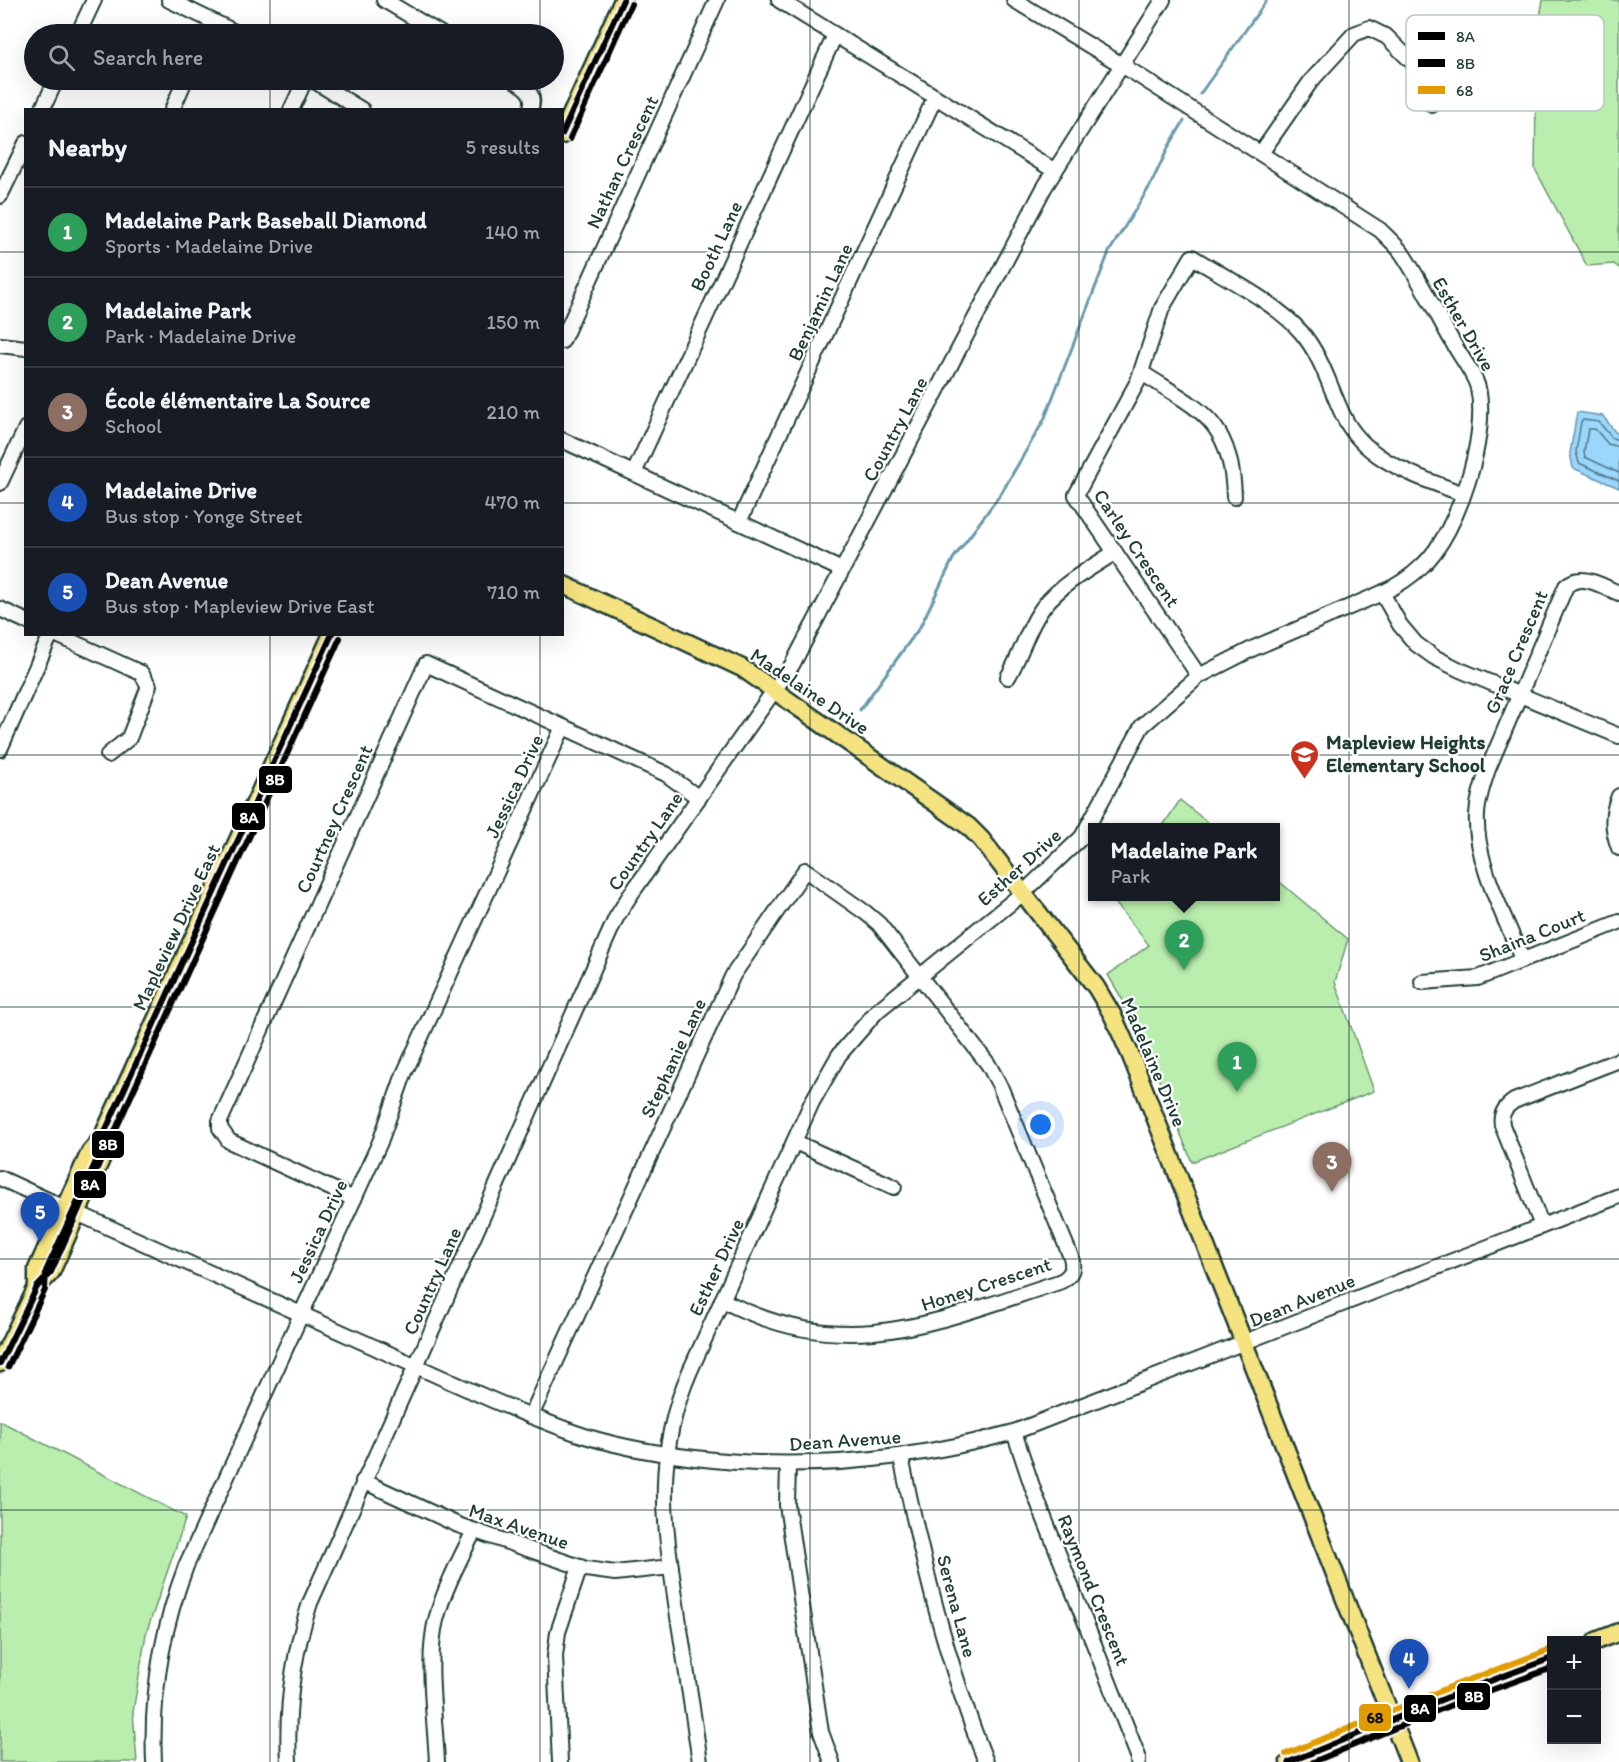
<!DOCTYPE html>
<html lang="en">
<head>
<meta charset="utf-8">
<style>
  body { margin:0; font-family:Itim,sans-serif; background:#20242c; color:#f1f3f6 }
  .controls { position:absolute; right:18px; bottom:18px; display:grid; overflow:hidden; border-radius:0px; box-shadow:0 6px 24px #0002 }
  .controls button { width:54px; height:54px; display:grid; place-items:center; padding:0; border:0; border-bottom:2px solid #363941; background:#171b24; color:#f1f3f6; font:30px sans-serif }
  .you { position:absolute; left:1041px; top:1125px; width:21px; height:21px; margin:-15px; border:4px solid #fff; border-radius:50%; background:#1a73e8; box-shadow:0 0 0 9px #1a73e833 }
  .badge { display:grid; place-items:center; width:39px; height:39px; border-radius:50%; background:#c8321e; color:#fff; font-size:20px; font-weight:700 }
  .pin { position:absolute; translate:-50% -50px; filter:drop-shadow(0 2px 3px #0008) }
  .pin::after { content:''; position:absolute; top:32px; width:21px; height:18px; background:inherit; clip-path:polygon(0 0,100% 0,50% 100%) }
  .popup { position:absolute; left:1088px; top:823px; width:192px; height:78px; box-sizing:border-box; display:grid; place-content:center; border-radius:0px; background:#171b24; filter:drop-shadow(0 2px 4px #0005); font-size:20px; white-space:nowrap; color:#9ea1a6 }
  .popup b { font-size:22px; color:#f1f3f6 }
  .popup::after { content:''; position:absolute; left:50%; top:100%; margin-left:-12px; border:12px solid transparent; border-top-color:#171b24 }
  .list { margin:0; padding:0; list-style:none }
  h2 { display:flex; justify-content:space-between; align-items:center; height:78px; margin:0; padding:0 24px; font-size:26px }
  h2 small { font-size:20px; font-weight:400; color:#9ea1a6 }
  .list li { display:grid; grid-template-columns:39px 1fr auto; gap:18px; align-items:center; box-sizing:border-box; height:90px; padding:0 24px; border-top:2px solid #363941 }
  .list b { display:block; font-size:22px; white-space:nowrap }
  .list p { margin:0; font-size:20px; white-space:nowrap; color:#9ea1a6 }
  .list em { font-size:20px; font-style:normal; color:#9ea1a6 }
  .icon { flex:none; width:33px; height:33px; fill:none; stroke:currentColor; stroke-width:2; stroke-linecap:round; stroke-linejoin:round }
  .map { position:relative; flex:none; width:1619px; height:1762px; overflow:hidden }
  .search { position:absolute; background:#171b24; box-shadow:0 6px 24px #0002; left:24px; top:24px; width:540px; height:66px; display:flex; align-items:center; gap:15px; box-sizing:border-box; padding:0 21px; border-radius:33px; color:#9ea1a6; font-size:22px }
  .panel { position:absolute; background:#171b24; box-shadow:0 6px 24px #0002; left:24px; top:108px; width:540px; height:528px; border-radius:0px }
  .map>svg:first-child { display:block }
  .green { fill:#baeeae; stroke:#6c9671; stroke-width:1.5 }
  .water { fill:#9bd6fc; stroke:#6999ac; stroke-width:1.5 }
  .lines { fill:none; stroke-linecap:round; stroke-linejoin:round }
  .shore { stroke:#517a84; stroke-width:1.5 }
  .stream { stroke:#6999ac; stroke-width:3 }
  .minor-casing { stroke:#1f3d34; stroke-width:18 }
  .major-casing { stroke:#1f3d34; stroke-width:21 }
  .minor { stroke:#fff; stroke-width:14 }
  .major { stroke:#f5e381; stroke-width:16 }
  .bus-1-casing { stroke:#fff; stroke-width:10 }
  .bus-2-casing { stroke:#fff; stroke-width:10 }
  .bus-3-casing { stroke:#fff; stroke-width:10 }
  .bus-1 { stroke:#000; stroke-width:6 }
  .bus-2 { stroke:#000; stroke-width:6 }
  .bus-3 { stroke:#e19c05; stroke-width:6 }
  .grid { fill:none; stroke:#1f3d34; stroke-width:1.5; stroke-opacity:0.55 }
  .labels { text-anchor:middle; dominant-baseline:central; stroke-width:4.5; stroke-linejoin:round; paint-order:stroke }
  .street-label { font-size:20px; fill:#1f3d34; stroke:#fff }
  .poi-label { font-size:20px; font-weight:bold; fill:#1f3d34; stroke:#fff; text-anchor:start }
  .key { fill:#fff; stroke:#bcc5c2; stroke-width:1.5 }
  .key-label { font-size:16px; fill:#1f3d34 }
  .line-badge { stroke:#fff; stroke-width:2 }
  .badge-label { font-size:16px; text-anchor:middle; font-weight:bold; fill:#fff }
  .pale-badge-label { font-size:16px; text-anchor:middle; font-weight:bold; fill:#111 }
</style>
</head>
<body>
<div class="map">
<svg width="1619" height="1762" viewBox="0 0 1619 1762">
  <rect width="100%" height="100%" fill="#fff"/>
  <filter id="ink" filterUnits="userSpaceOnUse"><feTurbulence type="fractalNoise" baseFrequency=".0167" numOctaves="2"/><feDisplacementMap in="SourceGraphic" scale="12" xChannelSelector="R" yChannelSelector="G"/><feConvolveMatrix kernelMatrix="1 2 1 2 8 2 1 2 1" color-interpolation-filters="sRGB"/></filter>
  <g filter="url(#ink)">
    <g class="green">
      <polygon points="1543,0 1619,0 1619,268 1614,264 1587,266 1535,169 1537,33"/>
      <polygon points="1180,800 1213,827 1162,827"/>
      <polygon points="1276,879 1348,939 1335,982 1374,1091 1192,1162 1135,1021 1108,975 1149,945 1113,900 1116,896 1276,896"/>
      <polygon points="0,1421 186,1517 146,1634 133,1712 137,1762 0,1762"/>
    </g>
    <polygon class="water" points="1577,412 1603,416 1619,437 1619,488 1573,468 1570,453"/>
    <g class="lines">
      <g class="shore">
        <polyline points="1619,440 1612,438 1599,422 1583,420 1581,422 1576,452 1579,463 1619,481"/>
        <polyline points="1619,447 1608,444 1595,429 1588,429 1584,452 1585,457 1619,473"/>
      </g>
      <g class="stream">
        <polyline points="1200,94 1267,0"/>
        <polyline points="860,710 920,627 953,559 1002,492 1044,420 1109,252 1150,186 1169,146 1184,121"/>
      </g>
      <defs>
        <g id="minor">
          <polyline points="169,0 239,34"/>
          <polyline points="384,0 441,34"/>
          <polyline points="779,0 1055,171"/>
          <polyline points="78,34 94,0"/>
          <polyline points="313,80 362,110"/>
          <path d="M 514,80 C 526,87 537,95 530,110"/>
          <polyline points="42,110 56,80"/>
          <polyline points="172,110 185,80"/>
          <polyline points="291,110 305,80"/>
          <polyline points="1261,153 1311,81 1354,34 1369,28 1387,37 1415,65 1432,105"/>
          <polyline points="0,196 26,143"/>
          <polyline points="562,341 717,0"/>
          <polyline points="0,345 26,348"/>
          <path d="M 1142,373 C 1200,410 1232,420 1234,497"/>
          <polyline points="562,440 842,570"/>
          <polyline points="634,473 835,35"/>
          <polyline points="0,483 26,428"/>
          <polyline points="739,522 935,97"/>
          <polyline points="1382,593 1400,625 1416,644 1434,657 1460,670 1619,736"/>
          <polyline points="0,609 26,621"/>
          <polyline points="55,634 141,673 149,686 129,738 108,755"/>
          <path d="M 1199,676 L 1076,495 L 1138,381 L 1162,308 L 1192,257 C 1226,278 1275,302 1301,332 C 1321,355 1329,385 1342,413 C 1363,461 1417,476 1463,494"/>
          <path d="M 1008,677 C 1020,657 1026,633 1039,613 C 1056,586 1089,570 1115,552"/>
          <polyline points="0,749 51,634"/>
          <path d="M 1619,796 C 1611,815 1612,829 1619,848"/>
          <path d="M 1522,959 C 1505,917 1474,860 1477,814 C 1478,798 1483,784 1488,769 L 1566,586 C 1582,572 1601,586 1619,593"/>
          <polyline points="1422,982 1478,978 1619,922"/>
          <polyline points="795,1142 894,1187"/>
          <polyline points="0,1178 65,1208"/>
          <polyline points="354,1199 229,1141 220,1128 220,1121 426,664 666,774 699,798"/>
          <path d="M 77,1213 C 172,1256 268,1299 363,1342 C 432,1373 501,1406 573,1432 C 612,1446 654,1453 695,1458 C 803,1471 909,1461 1014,1432 L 1619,1196"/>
          <path d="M 1542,1226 L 1502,1125 C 1500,1114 1505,1107 1514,1101 L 1619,1060"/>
          <path d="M 531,1416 L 733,975 L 805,870 L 866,913 L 879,924 L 988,1064 L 999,1084 L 1071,1257 C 1075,1271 1069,1279 1056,1283 C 935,1322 846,1364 722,1300"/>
          <polyline points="1014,1432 1034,1492 1138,1756 1138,1762"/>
          <path d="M 901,1457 C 922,1560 947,1664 986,1762"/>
          <polyline points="788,1465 787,1505 821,1732 832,1762"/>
          <polyline points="363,1481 458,1525 586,1569 615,1573 671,1567"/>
          <path d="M 154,1762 C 151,1694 162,1629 186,1566 L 380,1142 L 404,1074 L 563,727"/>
          <path d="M 289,1762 C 286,1708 293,1655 310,1603 L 616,918 L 629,897 L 792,665 L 1044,188 L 1163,0"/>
          <path d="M 437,1762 C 435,1720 426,1659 436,1620 C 444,1589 460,1559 474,1531"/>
          <polyline points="560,1762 555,1656 558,1632 580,1567"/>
          <path d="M 700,1762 C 693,1714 686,1666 678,1617 C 665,1527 652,1458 690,1371 L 812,1102 L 839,1055 L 877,1011 L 1023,893 L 1082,837 L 1142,726 L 1199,676 L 1254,648 L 1382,593 C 1397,586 1411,577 1423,565 C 1458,532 1489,436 1478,388 C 1475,375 1463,360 1456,348 C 1438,317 1422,283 1402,253 C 1396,245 1387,237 1380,230 L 1122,65 L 1014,0"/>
        </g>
        <g id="major">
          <polyline points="562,135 623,0"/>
          <polyline points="562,584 742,668 968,826 981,839 1096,987 1112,1014 1131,1056 1409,1762"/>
          <polyline points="37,1287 37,1269 90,1152 102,1138 332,634"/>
          <polyline points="0,1363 37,1287 51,1272 102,1157 102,1138"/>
          <polyline points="1596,1641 1619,1632"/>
          <polyline points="1289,1762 1458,1693 1552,1658"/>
        </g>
      </defs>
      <use href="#minor" class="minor-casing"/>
      <use href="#major" class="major-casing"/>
      <use href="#minor" class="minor"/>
      <use href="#major" class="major"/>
      <defs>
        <g id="bus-1">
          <polyline points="562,134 623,0"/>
          <polyline points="0,1363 37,1287 51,1272 102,1157 102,1138 332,634"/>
          <polyline points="1289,1762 1458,1693 1552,1658"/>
        </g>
        <g id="bus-2">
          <polyline points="570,139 631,4"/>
          <polyline points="8,1367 45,1290 46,1271 98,1157 110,1142 340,638"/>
          <polyline points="1313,1762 1461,1701 1552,1668"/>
        </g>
        <polyline id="bus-3" points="1286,1754 1455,1685 1549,1650"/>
      </defs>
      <use href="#bus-1" class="bus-1-casing"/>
      <use href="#bus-2" class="bus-2-casing"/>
      <use href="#bus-3" class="bus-3-casing"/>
      <use href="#bus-1" class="bus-1"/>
      <use href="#bus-2" class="bus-2"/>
      <use href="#bus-3" class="bus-3"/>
    </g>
  </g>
  <path class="grid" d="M 270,0 L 270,34M 540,0 L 540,34M 810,0 L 810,1762M 1079,0 L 1079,1762M 1349,0 L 1349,1762M 270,80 L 270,110M 540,80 L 540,110M 0,252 L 26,252M 562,252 L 1619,252M 0,503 L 26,503M 562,503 L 1619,503M 270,634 L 270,1762M 540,634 L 540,1762M 0,755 L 1619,755M 0,1007 L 1619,1007M 0,1259 L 1619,1259M 0,1510 L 1619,1510"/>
  <defs>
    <symbol id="school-pin" viewBox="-11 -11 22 30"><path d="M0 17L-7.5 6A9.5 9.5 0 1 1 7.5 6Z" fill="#c8321e" stroke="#fff"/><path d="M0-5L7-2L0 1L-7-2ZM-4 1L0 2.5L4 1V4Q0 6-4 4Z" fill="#fff"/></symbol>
  </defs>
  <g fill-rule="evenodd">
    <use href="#school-pin" x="1288" y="738" width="33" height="45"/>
  </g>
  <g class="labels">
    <g class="street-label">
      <text transform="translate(622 162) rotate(-65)">Nathan Crescent</text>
      <text transform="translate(716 246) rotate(-65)">Booth Lane</text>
      <text transform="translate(820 302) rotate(-65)">Benjamin Lane</text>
      <text transform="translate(1464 324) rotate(60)">Esther Drive</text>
      <text transform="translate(895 429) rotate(-62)">Country Lane</text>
      <text transform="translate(1137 548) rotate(56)">Carley Crescent</text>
      <text transform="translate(1516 652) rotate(-67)">Grace Crescent</text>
      <text transform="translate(810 691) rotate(34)">Madelaine Drive</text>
      <text transform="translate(514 786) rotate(-65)">Jessica Drive</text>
      <text transform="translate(334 819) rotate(-66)">Courtney Crescent</text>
      <text transform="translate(645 841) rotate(-55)">Country Lane</text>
      <text transform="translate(1019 867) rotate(-42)">Esther Drive</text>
      <text transform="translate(176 927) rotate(-65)">Mapleview Drive East</text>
      <text transform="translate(1532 935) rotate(-22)">Shaina Court</text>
      <text transform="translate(673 1058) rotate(-65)">Stephanie Lane</text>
      <text transform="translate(1154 1062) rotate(67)">Madelaine Drive</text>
      <text transform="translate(318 1231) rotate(-65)">Jessica Drive</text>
      <text transform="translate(716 1267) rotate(-65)">Esther Drive</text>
      <text transform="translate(432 1281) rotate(-66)">Country Lane</text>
      <text transform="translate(986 1284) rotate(-18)">Honey Crescent</text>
      <text transform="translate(1302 1300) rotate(-22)">Dean Avenue</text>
      <text transform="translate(845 1440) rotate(-4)">Dean Avenue</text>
      <text transform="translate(519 1526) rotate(19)">Max Avenue</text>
      <text transform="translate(1094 1590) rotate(68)">Raymond Crescent</text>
      <text transform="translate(957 1606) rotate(75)">Serena Lane</text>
    </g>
    <g class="poi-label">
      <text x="1326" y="742">Mapleview Heights<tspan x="1326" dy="23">Elementary School</tspan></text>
    </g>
  </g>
  <rect x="1406" y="15" width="198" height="96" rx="9" class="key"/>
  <rect x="1418" y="32" width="27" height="8" fill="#000"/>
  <rect x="1418" y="59" width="27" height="8" fill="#000"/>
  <rect x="1418" y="86" width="27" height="8" fill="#e19c05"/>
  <g class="key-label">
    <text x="1456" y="42">8A</text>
    <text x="1456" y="69">8B</text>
    <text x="1456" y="96">68</text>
  </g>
  <g class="line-badge">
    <rect x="258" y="765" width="35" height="29" rx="6" fill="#000"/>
    <rect x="231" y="802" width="35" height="29" rx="6" fill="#000"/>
    <rect x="91" y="1130" width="34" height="29" rx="6" fill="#000"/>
    <rect x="73" y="1170" width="34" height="29" rx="6" fill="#000"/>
    <rect x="1456" y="1682" width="35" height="29" rx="6" fill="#000"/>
    <rect x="1403" y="1694" width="34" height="29" rx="6" fill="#000"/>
    <rect x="1358" y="1703" width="34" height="29" rx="6" fill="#e19c05"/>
  </g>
  <g class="badge-label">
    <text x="275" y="785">8B</text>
    <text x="249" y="823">8A</text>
    <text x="108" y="1150">8B</text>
    <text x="90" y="1190">8A</text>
    <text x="1474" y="1702">8B</text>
    <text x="1420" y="1714">8A</text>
  </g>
  <g class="pale-badge-label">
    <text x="1375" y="1723">68</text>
  </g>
</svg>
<div class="controls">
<button>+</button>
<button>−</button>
</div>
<div class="you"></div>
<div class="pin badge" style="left:1237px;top:1092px;background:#2e9e5b">1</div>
<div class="pin badge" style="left:1184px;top:970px;background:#2e9e5b">2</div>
<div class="popup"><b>Madelaine Park</b>Park</div>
<div class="pin badge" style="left:1332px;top:1192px;background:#8d6e63">3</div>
<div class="pin badge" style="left:1409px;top:1689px;background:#1a4fb4">4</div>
<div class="pin badge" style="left:40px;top:1242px;background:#1a4fb4">5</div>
<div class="search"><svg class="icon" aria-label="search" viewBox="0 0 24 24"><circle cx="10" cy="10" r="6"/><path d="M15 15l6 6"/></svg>Search here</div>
<section class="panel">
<h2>Nearby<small>5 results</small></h2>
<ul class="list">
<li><span class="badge" style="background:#2e9e5b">1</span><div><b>Madelaine Park Baseball Diamond</b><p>Sports · Madelaine Drive</p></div><em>140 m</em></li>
<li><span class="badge" style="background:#2e9e5b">2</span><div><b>Madelaine Park</b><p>Park · Madelaine Drive</p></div><em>150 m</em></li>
<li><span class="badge" style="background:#8d6e63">3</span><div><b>École élémentaire La Source</b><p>School</p></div><em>210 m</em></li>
<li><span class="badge" style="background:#1a4fb4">4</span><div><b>Madelaine Drive</b><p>Bus stop · Yonge Street</p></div><em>470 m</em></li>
<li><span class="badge" style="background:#1a4fb4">5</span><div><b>Dean Avenue</b><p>Bus stop · Mapleview Drive East</p></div><em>710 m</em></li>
</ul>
</section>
</div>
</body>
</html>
